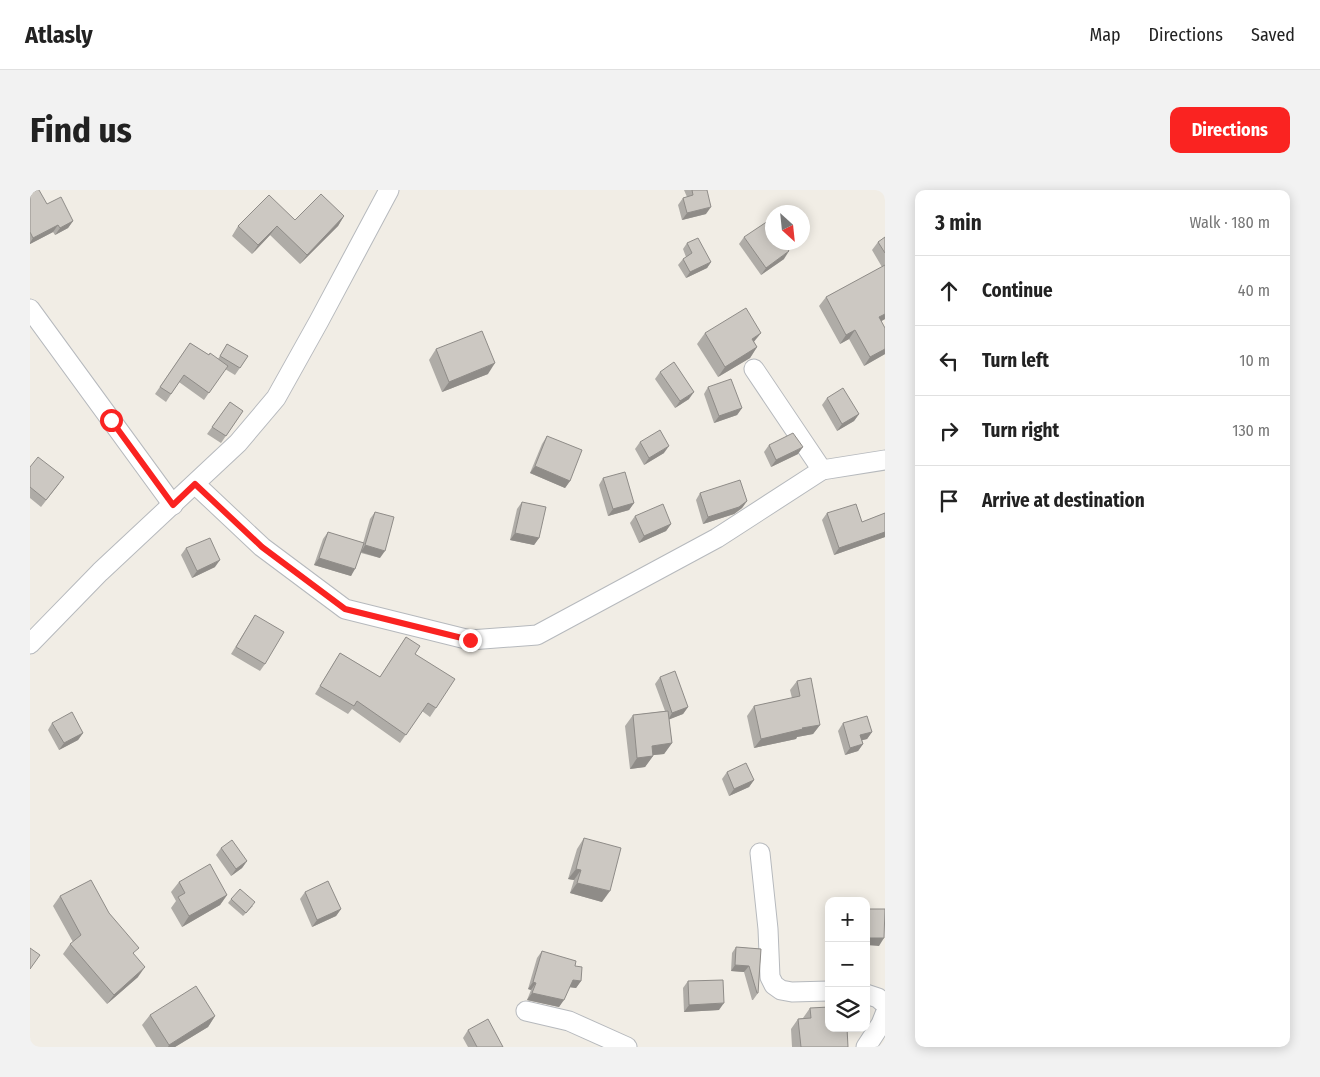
<!DOCTYPE html>
<html lang="en">
<head>
<meta charset="utf-8">
<style>
  body { margin:0; font-family:"Fira Sans Condensed",sans-serif; background:#f2f2f2; color:#222 }
  .controls { position:absolute; right:15px; bottom:15px; display:grid; overflow:hidden; border-radius:10px; box-shadow:0 2px 12px #0003 }
  .controls button { width:45px; height:45px; display:grid; place-items:center; padding:0; border:0; border-bottom:1px solid #e0e0e0; background:#fff; color:#222; font:25px sans-serif }
  .compass { position:absolute; left:735px; top:15px; width:45px; height:45px; border-radius:50%; background:#fff; box-shadow:0 2px 12px #0003; rotate:153deg }
  .stop { position:absolute; width:15px; height:15px; margin:-11px; border:4px solid #fa2321; border-radius:50%; background:#fff }
  .stop.end { background:#fa2321; border-color:#fff; box-shadow:0 1px 5px #0008 }
  .list { margin:0; padding:0; list-style:none }
  h2 { display:flex; justify-content:space-between; align-items:center; height:65px; margin:0; padding:0 20px; font-size:21px }
  h2 small { font-size:16px; font-weight:400; color:#767676 }
  .list li { display:grid; grid-template-columns:32px 1fr auto; gap:15px; align-items:center; box-sizing:border-box; height:70px; padding:0 20px; border-top:1px solid #e0e0e0 }
  .list b { display:block; font-size:19px; white-space:nowrap }
  .list em { font-size:16px; font-style:normal; color:#767676 }
  .icon { flex:none; width:28px; height:28px; fill:none; stroke:currentColor; stroke-width:2; stroke-linecap:round; stroke-linejoin:round }
  .map { position:relative; flex:none; width:855px; height:857px; overflow:hidden; border-radius:10px }
  header { display:flex; align-items:center; gap:30px; box-sizing:border-box; height:70px; padding:0 25px; background:#fff; border-bottom:1px solid #e0e0e0 }
  header strong { font-size:24px }
  nav { display:flex; gap:28px; margin-inline-start:auto; font-size:18px }
  .intro { display:flex; align-items:center; justify-content:space-between; box-sizing:border-box; height:120px; padding:0 30px }
  h1 { margin:0; font-size:35px }
  .button { padding:12px 22px; border-radius:10px; background:#fa2321; color:#fff; font-size:18px; font-weight:700 }
  main { display:flex; gap:30px; padding:0 30px }
  aside { flex:1; background:#fff; border-radius:10px; box-shadow:0 2px 12px #0003 }
  .map>svg:first-child { display:block }
  .lines { fill:none; stroke-linecap:round; stroke-linejoin:round }
  .minor-casing { stroke:#b6b9bd; stroke-width:21 }
  .minor { stroke:#fff; stroke-width:19 }
  .wall { fill:#afaca7 }
  .shaded-wall { fill:#8f8c88 }
  .building { fill:#ccc8c2; stroke:#8f8c88 }
  .route { stroke:#fa2321; stroke-width:6 }
</style>
</head>
<body>
<header>
<strong>Atlasly</strong>
<nav><a>Map</a><a>Directions</a><a>Saved</a></nav>
</header>
<div class="intro"><h1>Find us</h1><a class="button">Directions</a></div>
<main>
<div class="map">
<svg width="855" height="857" viewBox="0 0 855 857">
  <rect width="100%" height="100%" fill="#f1ede5"/>
  <g class="lines">
    <defs>
      <g id="minor">
        <polyline points="0,119 143,315"/>
        <polyline points="724,179 792,280"/>
        <polyline points="165,294 232,357 315,419 440,450 507,445 687,348 792,280 855,270"/>
        <polyline points="0,454 70,382 208,253 246,208 289,131 359,0"/>
        <polyline points="730,663 738,739 740,787 744,795 751,800 762,802 799,801"/>
        <polyline points="836,804 848,808 855,814"/>
        <polyline points="496,821 539,831 597,857"/>
        <polyline points="836,857 851,834 855,824"/>
      </g>
    </defs>
    <use href="#minor" class="minor-casing"/>
    <use href="#minor" class="minor"/>
  </g>
  <g class="wall">
    <polygon points="654,0 677,0 676,24 652,30 648,15 653,8 657,7"/>
    <polygon points="0,4 43,31 38,38 25,45 23,42 0,54"/>
    <polygon points="314,26 308,36 270,74 240,45 222,64 202,46 208,36 265,30"/>
    <polygon points="714,47 754,69 731,85 709,54"/>
    <polygon points="855,47 855,129 851,131 855,164 834,176 819,149 810,154 789,116 796,107 852,77 842,60 848,52"/>
    <polygon points="657,53 681,72 677,78 656,88 648,75 653,69 656,67 653,59"/>
    <polygon points="675,143 724,152 727,157 720,168 688,187 667,154"/>
    <polygon points="160,153 179,165 188,169 197,154 218,166 205,185 195,179 174,210 149,192 136,212 125,204"/>
    <polygon points="406,159 458,184 412,202 399,170"/>
    <polygon points="630,182 659,209 645,218 625,189"/>
    <polygon points="678,197 712,218 707,225 684,233 674,204"/>
    <polygon points="797,208 829,224 824,231 807,241 792,215"/>
    <polygon points="200,212 213,221 191,253 177,244"/>
    <polygon points="517,246 540,291 535,298 500,283 512,254"/>
    <polygon points="610,252 634,263 614,275 605,259"/>
    <polygon points="739,255 768,264 741,277 734,262"/>
    <polygon points="0,277 29,294 11,317 0,308"/>
    <polygon points="573,288 604,313 599,320 578,326 569,295"/>
    <polygon points="670,303 717,311 712,318 704,324 673,334 666,310"/>
    <polygon points="492,312 509,348 504,355 480,350 487,319"/>
    <polygon points="345,322 350,368 331,363 321,386 284,375 293,349 298,342 333,353 340,329"/>
    <polygon points="797,323 832,332 855,323 855,347 804,365 792,330"/>
    <polygon points="605,326 641,334 636,341 609,353 600,333"/>
    <polygon points="156,358 185,377 162,388 151,365"/>
    <polygon points="225,425 235,474 230,481 201,464"/>
    <polygon points="376,447 385,464 406,518 400,527 392,521 370,553 322,519 318,524 285,504 310,463 350,487"/>
    <polygon points="630,487 658,517 653,524 639,529 642,553 634,564 623,565 623,566 615,577 600,579 595,536 603,525 635,521 625,494"/>
    <polygon points="767,491 790,535 783,544 767,547 766,549 724,558 717,526 724,516 762,508 760,500"/>
    <polygon points="22,533 53,543 48,550 29,560 18,540"/>
    <polygon points="813,533 842,542 837,549 832,550 833,554 828,561 815,565 808,541"/>
    <polygon points="697,582 724,590 719,597 699,606 692,589"/>
    <polygon points="554,648 572,712 540,703 544,690 538,689 547,659"/>
    <polygon points="191,658 217,671 212,678 201,686 186,665"/>
    <polygon points="149,692 197,705 190,715 152,737 141,718 146,711 141,702"/>
    <polygon points="275,702 311,719 306,726 282,737 270,709"/>
    <polygon points="30,706 79,723 104,765 108,787 77,814 33,764 40,754 43,752 23,716"/>
    <polygon points="201,709 223,716 213,726 198,713"/>
    <polygon points="706,757 731,759 728,803 723,810 722,810 714,782 701,781 702,763"/>
    <polygon points="512,761 545,776 551,791 546,798 540,797 529,817 497,810 501,800 498,799 507,768"/>
    <polygon points="658,791 689,820 654,822 653,798"/>
    <polygon points="780,818 818,857 762,857 761,839 768,829 773,828"/>
    <polygon points="120,825 185,826 178,837 145,857 126,857 112,835"/>
    <polygon points="438,840 473,857 438,857 433,848"/>
  </g>
  <g class="shaded-wall">
    <polygon points="681,17 676,24 652,30 657,23"/>
    <polygon points="314,26 308,36 270,74 277,65"/>
    <polygon points="43,31 38,38 25,45 30,38"/>
    <polygon points="28,35 23,42 0,54 0,53 3,48"/>
    <polygon points="247,36 240,45 222,64 228,55"/>
    <polygon points="759,61 754,69 731,85 736,78"/>
    <polygon points="681,72 677,78 656,88 660,82"/>
    <polygon points="855,124 855,129 843,136 849,127"/>
    <polygon points="825,140 819,149 810,154 816,145"/>
    <polygon points="731,143 723,153 722,149"/>
    <polygon points="727,157 720,168 688,187 695,177"/>
    <polygon points="855,159 855,164 834,176 840,167"/>
    <polygon points="465,173 458,184 412,202 419,192"/>
    <polygon points="664,202 659,209 645,218 650,211"/>
    <polygon points="712,218 707,225 684,233 689,226"/>
    <polygon points="829,224 824,231 807,241 812,234"/>
    <polygon points="639,256 634,263 614,275 619,268"/>
    <polygon points="773,257 768,264 741,277 746,270"/>
    <polygon points="505,276 540,291 535,298 500,283"/>
    <polygon points="717,311 712,318 704,324 673,334 678,327"/>
    <polygon points="604,313 599,320 578,326 583,319"/>
    <polygon points="641,334 636,341 609,353 614,346"/>
    <polygon points="855,342 855,347 804,365 809,358"/>
    <polygon points="485,343 509,348 504,355 480,350"/>
    <polygon points="335,355 355,361 350,368 331,362"/>
    <polygon points="289,368 325,379 321,386 284,375"/>
    <polygon points="190,370 185,377 162,388 167,381"/>
    <polygon points="658,517 653,524 638,530 642,523"/>
    <polygon points="790,535 783,544 767,547 766,549 724,558 731,549 772,538"/>
    <polygon points="842,542 837,549 825,552 830,545"/>
    <polygon points="53,543 48,550 29,560 34,553"/>
    <polygon points="642,553 634,564 614,566 622,556"/>
    <polygon points="833,554 828,561 815,565 820,558"/>
    <polygon points="623,566 615,577 600,579 607,568"/>
    <polygon points="724,590 719,597 699,606 704,599"/>
    <polygon points="217,671 212,678 201,686 206,679"/>
    <polygon points="546,679 551,680 544,690 538,689"/>
    <polygon points="547,693 580,701 572,712 540,703"/>
    <polygon points="197,705 190,715 152,737 159,726"/>
    <polygon points="311,719 306,726 282,737 287,730"/>
    <polygon points="836,748 854,748 849,756 836,755"/>
    <polygon points="705,775 719,776 714,782 701,781"/>
    <polygon points="115,777 108,787 77,814 84,805"/>
    <polygon points="543,790 551,791 546,798 538,797"/>
    <polygon points="503,792 506,793 501,800 498,799"/>
    <polygon points="502,803 534,810 529,817 497,810"/>
    <polygon points="694,813 689,820 654,822 659,815"/>
    <polygon points="185,826 178,837 145,857 138,857 139,855"/>
  </g>
  <g class="building">
    <polygon points="7,0 9,0 17,14 31,7 43,31 30,38 28,35 3,48 0,42 0,4"/>
    <polygon points="662,0 677,0 681,17 657,23 653,8 663,5"/>
    <polygon points="291,4 314,26 277,65 247,36 228,55 208,36 239,5 265,30"/>
    <polygon points="738,31 742,37 742,52 753,52 759,61 736,78 714,47"/>
    <polygon points="855,47 855,63 848,52"/>
    <polygon points="668,48 681,72 660,82 653,69 662,63 657,53"/>
    <polygon points="855,75 855,124 849,127 855,138 855,159 840,167 825,140 816,145 796,107"/>
    <polygon points="716,118 731,143 722,149 727,157 695,177 675,143"/>
    <polygon points="452,141 465,173 419,192 406,159"/>
    <polygon points="160,153 179,165 180,163 198,176 179,203 154,185 141,204 130,197"/>
    <polygon points="197,154 218,166 210,178 190,166"/>
    <polygon points="644,172 664,202 650,211 630,182"/>
    <polygon points="701,189 712,218 689,226 678,197"/>
    <polygon points="813,198 829,224 812,234 797,208"/>
    <polygon points="200,212 213,221 196,246 182,237"/>
    <polygon points="630,240 639,256 619,268 610,252"/>
    <polygon points="763,243 773,257 746,270 739,255"/>
    <polygon points="517,246 552,260 540,291 505,276"/>
    <polygon points="8,267 34,287 16,310 0,297 0,277"/>
    <polygon points="595,282 604,313 583,319 573,288"/>
    <polygon points="710,290 717,311 709,317 678,327 670,303"/>
    <polygon points="492,312 516,317 509,348 485,343"/>
    <polygon points="633,314 641,334 614,346 605,326"/>
    <polygon points="826,314 832,332 855,323 855,342 809,358 797,323"/>
    <polygon points="345,322 364,327 355,361 335,355"/>
    <polygon points="298,342 334,353 325,379 289,368"/>
    <polygon points="180,348 190,370 167,381 156,358"/>
    <polygon points="225,425 254,442 235,474 206,457"/>
    <polygon points="376,447 390,456 385,464 425,489 406,518 398,513 376,545 327,511 324,516 290,496 310,463 350,487"/>
    <polygon points="645,481 658,517 642,523 630,487"/>
    <polygon points="781,488 790,535 772,538 773,539 731,549 724,516 770,506 767,491"/>
    <polygon points="638,521 642,553 622,556 623,566 607,568 603,525"/>
    <polygon points="42,522 53,543 34,553 22,533"/>
    <polygon points="837,526 842,542 830,545 833,554 820,558 813,533"/>
    <polygon points="716,573 724,590 704,599 697,582"/>
    <polygon points="554,648 591,658 580,701 547,693 551,680 546,679"/>
    <polygon points="202,650 217,671 206,679 191,658"/>
    <polygon points="180,674 197,705 159,726 148,707 155,703 149,692"/>
    <polygon points="61,690 79,723 109,758 103,763 115,777 84,805 40,754 51,745 30,706"/>
    <polygon points="298,691 311,719 287,730 275,702"/>
    <polygon points="210,699 225,712 216,723 201,709"/>
    <polygon points="836,719 855,719 854,748 836,748"/>
    <polygon points="706,757 731,759 728,803 727,803 719,776 705,775"/>
    <polygon points="0,758 10,765 0,779"/>
    <polygon points="512,761 546,771 545,776 552,777 551,791 543,790 534,810 502,803 506,793 503,792"/>
    <polygon points="693,790 694,813 659,815 658,791"/>
    <polygon points="166,796 185,826 139,855 120,825"/>
    <polygon points="799,817 799,838 817,838 818,857 771,857 768,829 781,828 780,818"/>
    <polygon points="458,829 473,857 447,857 438,840"/>
  </g>
  <g class="lines">
    <polyline class="route" points="81,230 143,315 165,294 232,357 315,419 440,450"/>
  </g>
</svg>
<div class="controls">
<button>+</button>
<button>−</button>
<button><svg class="icon" aria-label="layers" viewBox="0 0 24 24"><path d="M12 4l9 5-9 5-9-5zM3 14l9 5 9-5"/></svg></button>
</div>
<svg class="compass" viewBox="-18 -18 36 36"><path d="M0-13l5 13h-10z" fill="#e53935"/><path d="M0 13l5-13h-10z" fill="#767676"/></svg>
<div class="stop" style="left:81px;top:230px"></div>
<div class="stop end" style="left:440px;top:450px"></div>
</div>
<aside>
<h2>3 min<small>Walk · 180 m</small></h2>
<ul class="list">
<li><svg class="icon" aria-label="ahead" viewBox="0 0 24 24"><path d="M12 20V5M6 11l6-6 6 6"/></svg><div><b>Continue</b></div><em>40 m</em></li>
<li><svg class="icon" aria-label="left" viewBox="0 0 24 24"><path d="M17 20v-9H6M10 6l-5 5 5 5"/></svg><div><b>Turn left</b></div><em>10 m</em></li>
<li><svg class="icon" aria-label="right" viewBox="0 0 24 24"><path d="M7 20v-9h11M14 6l5 5-5 5"/></svg><div><b>Turn right</b></div><em>130 m</em></li>
<li><svg class="icon" aria-label="arrive" viewBox="0 0 24 24"><path d="M6 21V4h12l-3 4 3 4H6"/></svg><div><b>Arrive at destination</b></div></li>
</ul>
</aside>
</main>
</body>
</html>
